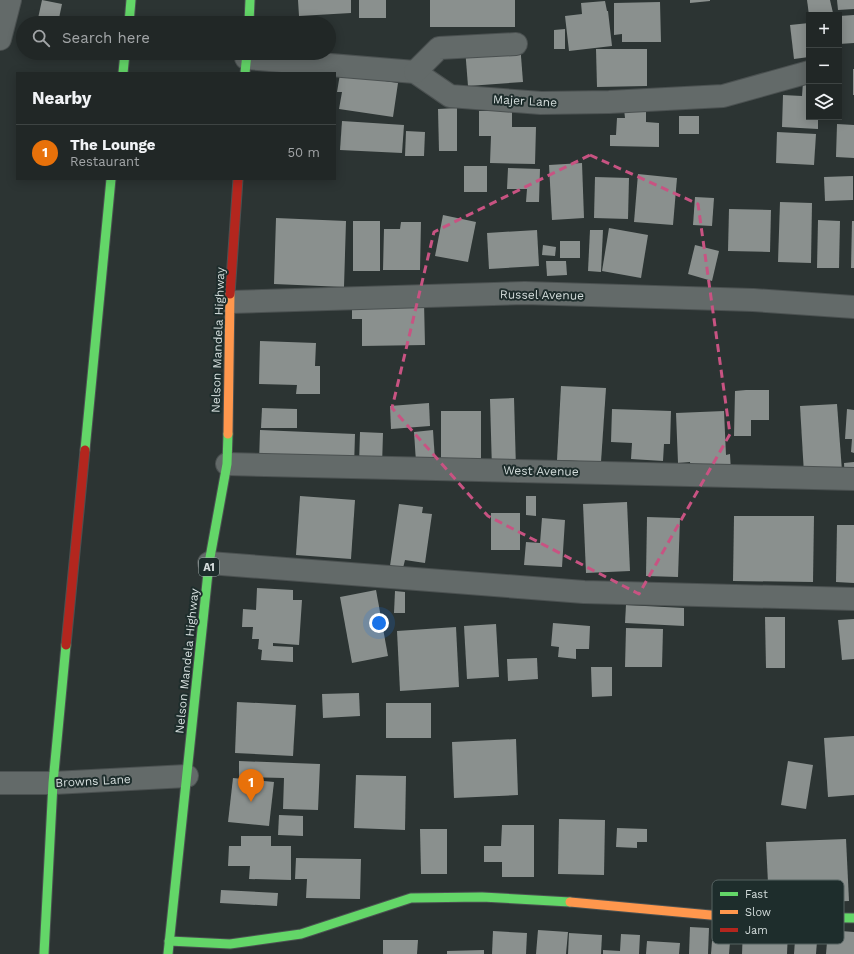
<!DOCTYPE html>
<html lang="en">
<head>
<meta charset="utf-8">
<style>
  body { margin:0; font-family:"Work Sans",sans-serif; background:#292f2e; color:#f1f3f6 }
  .controls { position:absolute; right:12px; top:12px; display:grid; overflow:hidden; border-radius:0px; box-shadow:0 2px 10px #0003 }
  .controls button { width:36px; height:36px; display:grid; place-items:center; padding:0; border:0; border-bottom:1px solid #3e4443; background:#212726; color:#f1f3f6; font:20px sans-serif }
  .you { position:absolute; left:379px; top:623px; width:14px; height:14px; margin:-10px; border:3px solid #fff; border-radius:50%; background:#1a73e8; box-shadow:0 0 0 6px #1a73e833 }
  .badge { display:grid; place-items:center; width:26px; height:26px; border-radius:50%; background:#9aa2a2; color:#fff; font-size:13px; font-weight:700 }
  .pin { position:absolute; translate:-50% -33px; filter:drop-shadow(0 1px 2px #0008) }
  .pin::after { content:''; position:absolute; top:21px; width:14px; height:12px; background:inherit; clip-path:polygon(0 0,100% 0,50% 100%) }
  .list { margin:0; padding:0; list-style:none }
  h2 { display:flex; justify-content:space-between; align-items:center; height:52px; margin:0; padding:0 16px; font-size:17px }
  h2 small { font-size:13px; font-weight:400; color:#a2a5a7 }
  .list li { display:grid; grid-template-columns:26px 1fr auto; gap:12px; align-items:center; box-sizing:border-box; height:56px; padding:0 16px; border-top:1px solid #3e4443 }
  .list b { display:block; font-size:15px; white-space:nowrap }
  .list p { margin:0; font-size:13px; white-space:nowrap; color:#a2a5a7 }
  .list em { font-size:13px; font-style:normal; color:#a2a5a7 }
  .icon { flex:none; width:22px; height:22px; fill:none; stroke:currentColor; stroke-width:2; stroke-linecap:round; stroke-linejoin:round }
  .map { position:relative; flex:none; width:854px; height:954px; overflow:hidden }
  .search { position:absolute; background:#212726; box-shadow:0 2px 10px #0003; left:16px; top:16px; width:320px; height:44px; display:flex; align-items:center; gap:10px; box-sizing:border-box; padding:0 14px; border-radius:22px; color:#a2a5a7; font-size:15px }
  .panel { position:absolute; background:#212726; box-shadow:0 2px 10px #0003; left:16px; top:72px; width:320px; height:108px; border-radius:0px }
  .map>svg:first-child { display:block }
  .building { fill:#8a908e }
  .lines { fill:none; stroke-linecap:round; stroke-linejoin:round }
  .street-casing { stroke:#4b5151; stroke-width:24 }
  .fast-casing { stroke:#4b5151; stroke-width:11 }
  .slow-casing { stroke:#4b5151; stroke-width:11 }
  .jam-casing { stroke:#4b5151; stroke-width:11 }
  .street { stroke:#636a69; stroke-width:22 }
  .fast { stroke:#63d668; stroke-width:9 }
  .slow { stroke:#ff974d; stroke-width:9 }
  .jam { stroke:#b3261e; stroke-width:9 }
  .marked { fill:none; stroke:#c85382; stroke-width:3; stroke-dasharray:8 5; stroke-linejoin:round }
  .labels { text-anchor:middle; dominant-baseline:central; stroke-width:4; stroke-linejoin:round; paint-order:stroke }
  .shield { fill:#1e2d2c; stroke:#9ea9a8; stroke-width:1 }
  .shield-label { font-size:11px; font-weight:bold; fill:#d5dedd }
  .street-label { font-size:12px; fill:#d5dedd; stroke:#1e2d2c }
  .key { fill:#1e2d2c; stroke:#556261; stroke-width:1 }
  .key-label { font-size:11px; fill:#d5dedd }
</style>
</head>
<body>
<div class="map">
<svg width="854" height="954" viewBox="0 0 854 954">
  <rect width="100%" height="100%" fill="#2c3433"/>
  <g class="building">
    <polygon points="42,0 62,4 58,23 37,23"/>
    <polygon points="298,0 351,0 351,13 299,16"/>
    <rect x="359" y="0" width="27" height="18"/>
    <rect x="430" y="0" width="85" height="27"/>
    <polygon points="690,0 710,0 710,1 690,3"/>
    <polygon points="807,0 830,0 833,13 809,15"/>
    <polygon points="837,0 854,0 854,9 838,10"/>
    <polygon points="605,1 607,11 608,11 612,46 569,51 565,16 582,14 581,3"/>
    <polygon points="660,2 661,42 622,42 622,34 614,35 614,3"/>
    <polygon points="854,15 854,43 839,44 839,16"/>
    <polygon points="809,23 809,57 794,59 790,25"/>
    <polygon points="565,29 565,49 554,49 554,30"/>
    <polygon points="520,43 523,82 468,86 465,48"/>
    <polygon points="596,49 647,49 647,86 597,87"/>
    <rect x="853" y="69" width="1" height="26"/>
    <polygon points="340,74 398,83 393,117 339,109 342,92 337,92"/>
    <polygon points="803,82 809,83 809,117 818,117 818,129 782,127 783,95 802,96"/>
    <polygon points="457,108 457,151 439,151 438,109"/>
    <polygon points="624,109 646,109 646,122 659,123 659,147 610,146 610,135 616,135 617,118 625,118"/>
    <polygon points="479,111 512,111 512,127 536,127 535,164 490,163 491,136 479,136"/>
    <rect x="679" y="116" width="20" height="18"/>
    <polygon points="342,121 404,125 402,153 340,150"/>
    <polygon points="837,124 854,125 854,158 836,157"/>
    <polygon points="406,131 425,132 424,156 405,156"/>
    <polygon points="777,132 816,134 814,165 776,163"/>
    <polygon points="582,163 584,218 552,220 549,165"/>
    <rect x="464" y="166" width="23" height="26"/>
    <polygon points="508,168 540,169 539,202 526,202 527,189 507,189"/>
    <polygon points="638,174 677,178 673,225 634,222"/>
    <polygon points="853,176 853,200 825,201 824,177"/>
    <polygon points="595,177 629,178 628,219 594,218"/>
    <polygon points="695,197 714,198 712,226 693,225"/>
    <polygon points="780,202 812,203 811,263 778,262"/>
    <polygon points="729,209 771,210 770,252 728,251"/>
    <polygon points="443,215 476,222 468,262 435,256"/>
    <polygon points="276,218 346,221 344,287 274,284"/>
    <polygon points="818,220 840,221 839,268 817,268"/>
    <rect x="353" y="221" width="27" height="50"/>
    <polygon points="852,221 854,221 854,268 851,268"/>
    <polygon points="401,222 421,222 420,270 383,270 384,229 400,229"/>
    <polygon points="609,228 648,235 641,278 602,271"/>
    <polygon points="537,230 539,266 489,269 487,233"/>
    <polygon points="590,230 603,230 601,272 588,271"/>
    <rect x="560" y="241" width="20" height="17"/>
    <polygon points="543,245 556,247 555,256 542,255"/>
    <polygon points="695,245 719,251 712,281 688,274"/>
    <polygon points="546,261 566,261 567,275 547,276"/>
    <polygon points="424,302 425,345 362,346 362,319 352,319 352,303"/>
    <polygon points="260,341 316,343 315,366 320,366 320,394 296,394 297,385 259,384"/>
    <polygon points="561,386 606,388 601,462 557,460"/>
    <polygon points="746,390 769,390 769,420 751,420 751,436 734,436 735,391"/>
    <polygon points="514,398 516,469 492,470 490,399"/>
    <polygon points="429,403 430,426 391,429 390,406"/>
    <polygon points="837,404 842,471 804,474 800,406"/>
    <polygon points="262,408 297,409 297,428 261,428"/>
    <polygon points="612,409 671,411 670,444 664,444 663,461 631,459 632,443 611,442"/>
    <polygon points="847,409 854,410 854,453 851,452 852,439 845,439"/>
    <rect x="441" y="411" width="40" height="52"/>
    <polygon points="724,411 726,455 730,454 731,472 691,474 690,462 678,463 676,413"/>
    <polygon points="260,430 355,434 354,467 259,463"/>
    <polygon points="433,430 435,461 416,462 414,432"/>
    <polygon points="360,432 383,433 382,465 359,464"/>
    <polygon points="854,462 854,482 845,483 844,463"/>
    <polygon points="300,496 355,500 351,559 296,555"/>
    <polygon points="526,496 536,496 536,516 526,515"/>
    <polygon points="627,502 630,571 586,573 583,504"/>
    <polygon points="399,504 423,507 422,513 432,514 425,563 405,560 403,568 390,566"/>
    <rect x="491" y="513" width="29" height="37"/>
    <polygon points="734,516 814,516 813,582 733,581"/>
    <polygon points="647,517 680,518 678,577 646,576"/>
    <polygon points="542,518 565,520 562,567 524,565 526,542 540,543"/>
    <polygon points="837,525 854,525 854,583 836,582"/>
    <polygon points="257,588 293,590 293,600 302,600 299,645 273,643 273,646 293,647 293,662 261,660 262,650 258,649 259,639 252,639 253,627 242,627 243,609 256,610"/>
    <polygon points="376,590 388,656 352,663 340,597"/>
    <polygon points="395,591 405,592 405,613 394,613"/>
    <polygon points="626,605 684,608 684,626 625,623"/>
    <polygon points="765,617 785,617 785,668 766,668"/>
    <polygon points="854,619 854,659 842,660 838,620"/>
    <polygon points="553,623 590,626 589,649 576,649 576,659 558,657 559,647 551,646"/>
    <polygon points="496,624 499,677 467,679 464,626"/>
    <polygon points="456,627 459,687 400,691 397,631"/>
    <polygon points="626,628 663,629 662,667 625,667"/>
    <polygon points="537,658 538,679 508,681 507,659"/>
    <polygon points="591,667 612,667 612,696 592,697"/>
    <polygon points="359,693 360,716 323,718 322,694"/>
    <polygon points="237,702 296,705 293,756 235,753"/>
    <rect x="386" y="703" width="45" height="35"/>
    <polygon points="854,736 854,795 828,797 824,738"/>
    <polygon points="516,739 518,795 454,798 452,742"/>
    <polygon points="239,761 320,764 318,810 283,809 284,778 239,777"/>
    <polygon points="788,761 813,765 806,809 781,805"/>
    <polygon points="356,775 406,776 405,830 354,828"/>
    <polygon points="233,778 274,782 269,826 228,822"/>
    <polygon points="279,815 303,816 303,836 278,835"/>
    <polygon points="559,819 605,820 604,875 558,874"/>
    <polygon points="502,825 534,825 534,877 502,877 502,862 484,862 484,846 501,846"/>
    <polygon points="617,828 647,829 647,842 637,842 637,848 616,847"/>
    <polygon points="420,829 447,829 447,874 421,874"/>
    <polygon points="241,836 271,836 271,846 291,846 291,880 249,879 250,866 228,866 229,846 241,846"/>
    <polygon points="846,839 849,901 769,904 766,842"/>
    <polygon points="296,858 361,859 360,899 306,898 307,879 295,879"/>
    <polygon points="221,890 278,893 277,906 220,903"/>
    <polygon points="690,927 709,928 708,954 689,954"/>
    <polygon points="796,927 818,928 816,954 794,954"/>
    <polygon points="743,929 788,931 787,954 742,954"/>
    <polygon points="538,930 568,932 566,954 536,954"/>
    <polygon points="828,930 854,932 854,954 826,954"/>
    <polygon points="493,931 527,933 526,954 492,954"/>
    <polygon points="569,933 602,935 601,954 568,954"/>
    <polygon points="621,934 640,935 639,954 603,954 603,950 620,951"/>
    <polygon points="383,940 418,940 417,954 383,954"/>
    <polygon points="647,941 680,943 679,954 646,954"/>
    <polygon points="712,941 730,942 729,954 711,954"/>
    <polygon points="484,950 484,954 447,954 447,951"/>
  </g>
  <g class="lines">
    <defs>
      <g id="street">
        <polyline points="0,39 10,0"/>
        <polyline points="246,58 415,72 450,96 541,103 609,102 723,96 809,72"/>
        <polyline points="415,72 439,48 516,44"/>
        <polyline points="230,302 525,293 753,300 854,307"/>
        <polyline points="227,464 854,479"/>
        <polyline points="209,563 584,592 854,599"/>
        <polyline points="0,783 53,783 187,776"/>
      </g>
      <g id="fast">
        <polyline points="129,23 131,0"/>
        <polyline points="249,23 250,0"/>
        <polyline points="123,73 125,53"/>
        <polyline points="245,73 247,53"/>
        <polyline points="85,450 111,179"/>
        <polyline points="754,917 854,918"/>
        <polyline points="169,941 230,944 301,934 411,898 482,897 570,902"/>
        <polyline points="44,954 53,783 66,645"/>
        <polyline points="168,954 209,563 227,464 228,434"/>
      </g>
      <g id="slow">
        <polyline points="228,434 230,294"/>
        <polyline points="570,902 732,917 754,917"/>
      </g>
      <g id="jam">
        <polyline points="230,294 238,179"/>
        <polyline points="66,645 85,450"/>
      </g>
    </defs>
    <use href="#street" class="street-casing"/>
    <use href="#fast" class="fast-casing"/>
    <use href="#slow" class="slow-casing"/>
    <use href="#jam" class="jam-casing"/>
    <use href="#street" class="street"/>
    <use href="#fast" class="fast"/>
    <use href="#slow" class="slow"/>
    <use href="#jam" class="jam"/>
  </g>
  <path class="marked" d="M 590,155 L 698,204 L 730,434 L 639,594 L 488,516 L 392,408 L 434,232 Z"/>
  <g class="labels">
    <rect class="shield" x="199" y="558" width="20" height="18" rx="3"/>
    <g class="shield-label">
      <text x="209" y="567">A1</text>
    </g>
    <g class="street-label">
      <text transform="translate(525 101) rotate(3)">Majer Lane</text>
      <text transform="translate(542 295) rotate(1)">Russel Avenue</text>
      <text transform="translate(218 340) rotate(-88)">Nelson Mandela Highway</text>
      <text transform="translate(541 471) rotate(1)">West Avenue</text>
      <text transform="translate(187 661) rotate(-84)">Nelson Mandela Highway</text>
      <text transform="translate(93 781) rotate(-3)">Browns Lane</text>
    </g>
  </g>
  <rect x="712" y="880" width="132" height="64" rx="6" class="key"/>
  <rect x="720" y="892" width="18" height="4" fill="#63d668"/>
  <rect x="720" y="910" width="18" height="4" fill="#ff974d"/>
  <rect x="720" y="928" width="18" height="4" fill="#b3261e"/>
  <g class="key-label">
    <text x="745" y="898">Fast</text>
    <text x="745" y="916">Slow</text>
    <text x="745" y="934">Jam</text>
  </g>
</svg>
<div class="controls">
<button>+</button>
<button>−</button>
<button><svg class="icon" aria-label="layers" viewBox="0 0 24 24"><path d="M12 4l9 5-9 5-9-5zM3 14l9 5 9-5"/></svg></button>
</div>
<div class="you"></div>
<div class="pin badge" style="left:251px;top:802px;background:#e8710a">1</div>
<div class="search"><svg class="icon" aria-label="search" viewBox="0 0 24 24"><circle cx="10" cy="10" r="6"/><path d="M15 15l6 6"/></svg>Search here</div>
<section class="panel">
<h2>Nearby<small></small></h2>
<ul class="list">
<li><span class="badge" style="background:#e8710a">1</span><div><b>The Lounge</b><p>Restaurant</p></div><em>50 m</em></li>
</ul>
</section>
</div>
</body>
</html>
